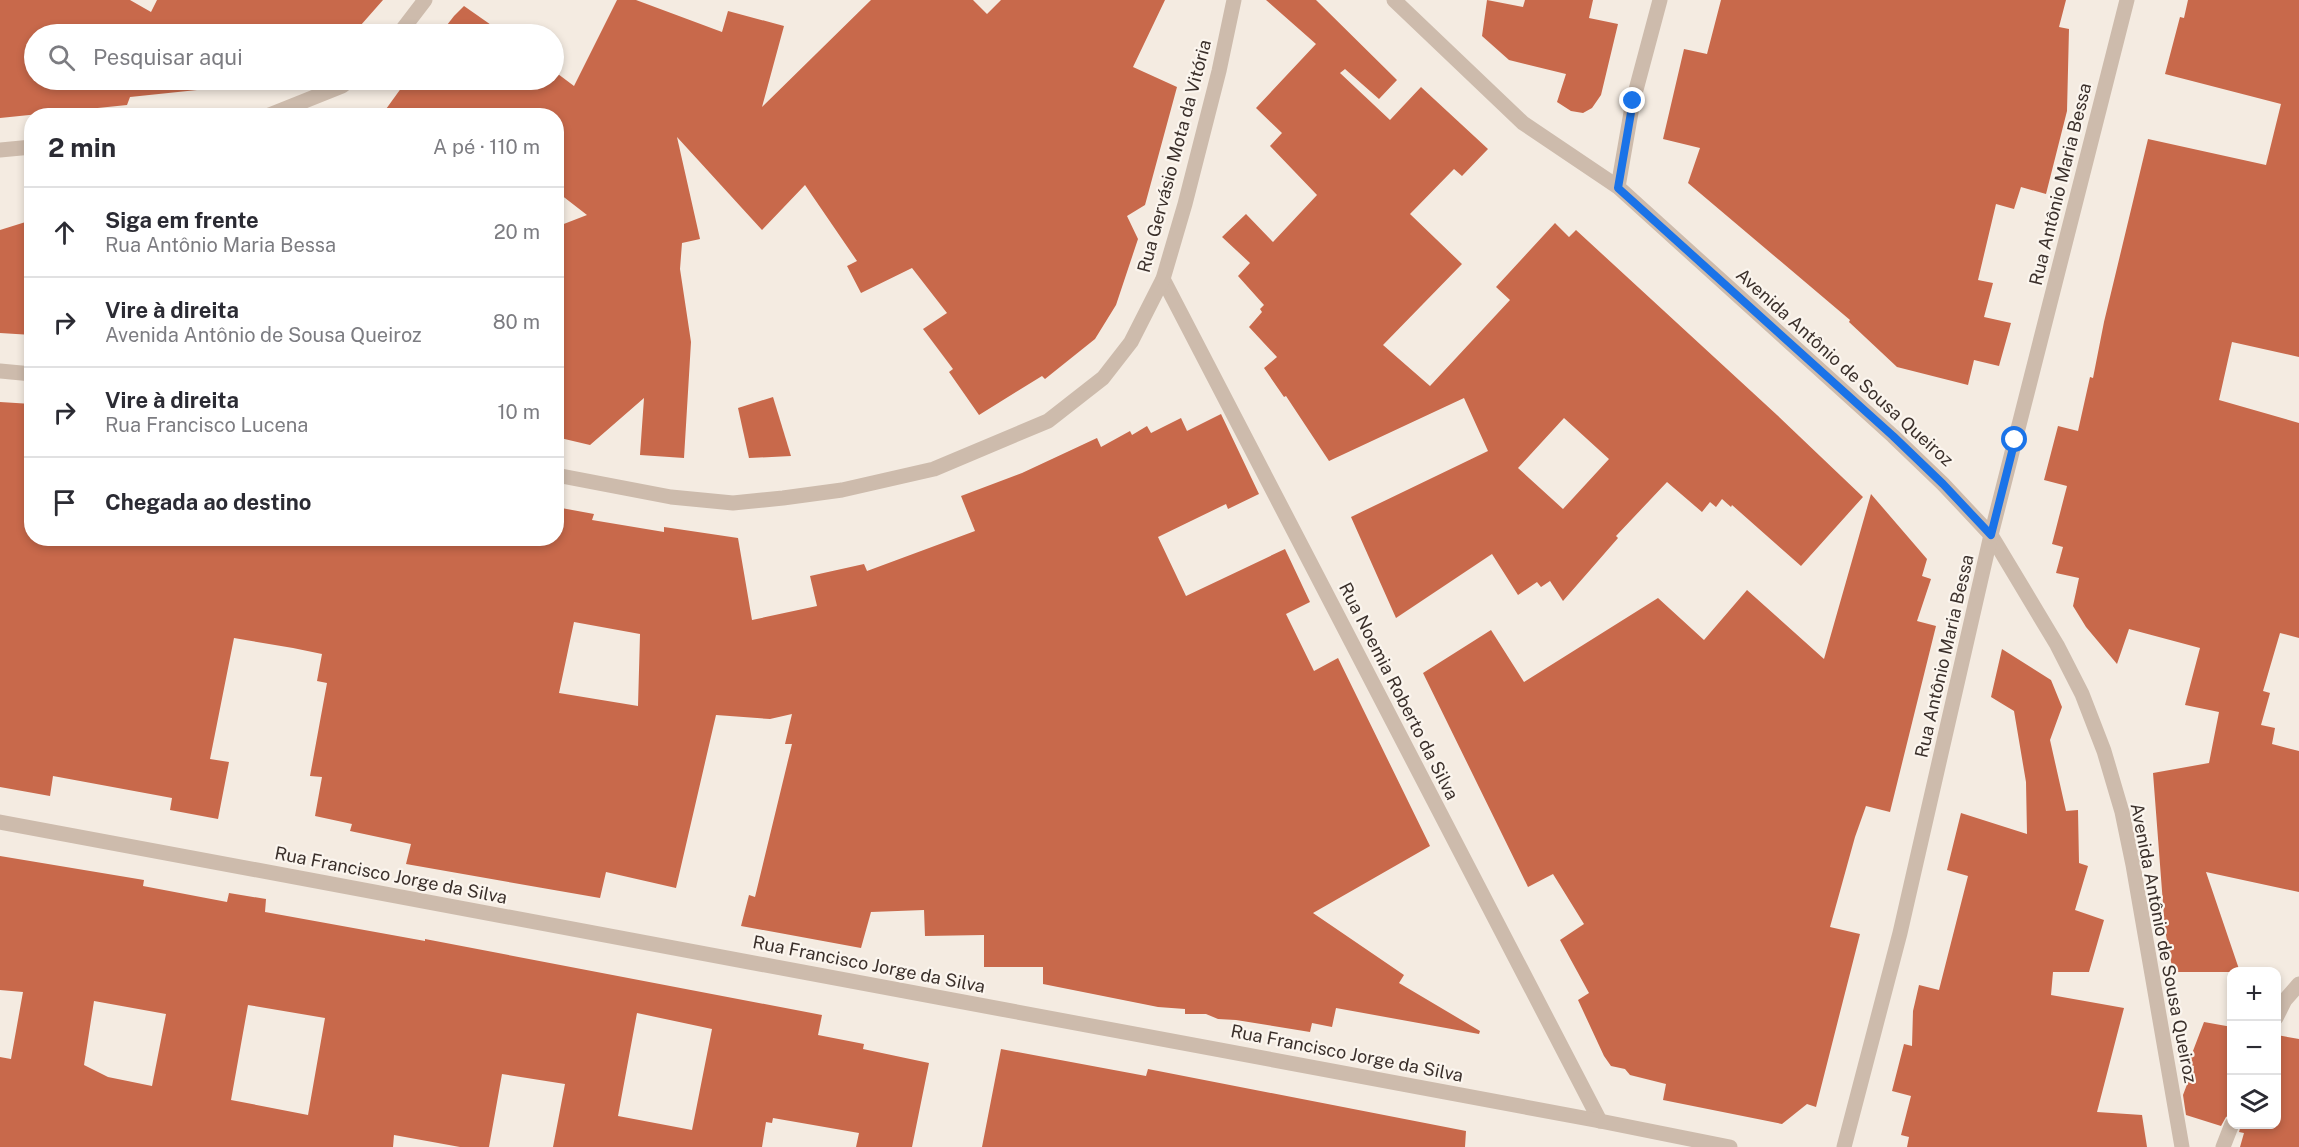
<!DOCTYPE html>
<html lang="pt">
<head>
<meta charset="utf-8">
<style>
  body { margin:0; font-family:"Public Sans",sans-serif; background:#f2f2f3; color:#2b2b33 }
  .controls { position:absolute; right:18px; bottom:18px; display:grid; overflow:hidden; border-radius:12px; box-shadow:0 3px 9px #0003 }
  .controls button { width:54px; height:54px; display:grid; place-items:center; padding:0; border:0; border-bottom:2px solid #e1e1e2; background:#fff; color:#2b2b33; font:30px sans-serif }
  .stop { position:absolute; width:18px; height:18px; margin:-14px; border:4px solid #1a73e8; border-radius:50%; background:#fff }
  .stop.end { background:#1a73e8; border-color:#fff; box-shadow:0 2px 6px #0008 }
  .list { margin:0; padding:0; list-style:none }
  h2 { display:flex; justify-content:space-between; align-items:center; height:78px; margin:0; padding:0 24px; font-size:26px }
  h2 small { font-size:20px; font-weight:400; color:#7c7c81 }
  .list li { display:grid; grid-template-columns:39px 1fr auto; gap:18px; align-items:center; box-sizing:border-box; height:90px; padding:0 24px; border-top:2px solid #e1e1e2 }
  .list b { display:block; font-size:22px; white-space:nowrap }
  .list p { margin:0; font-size:20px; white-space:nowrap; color:#7c7c81 }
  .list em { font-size:20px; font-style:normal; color:#7c7c81 }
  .icon { flex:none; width:33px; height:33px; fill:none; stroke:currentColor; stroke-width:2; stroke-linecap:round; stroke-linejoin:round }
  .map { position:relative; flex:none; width:2299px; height:1147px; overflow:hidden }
  .search { position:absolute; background:#fff; box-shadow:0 3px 9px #0003; left:24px; top:24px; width:540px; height:66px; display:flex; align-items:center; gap:15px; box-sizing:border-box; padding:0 21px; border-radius:33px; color:#7c7c81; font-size:22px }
  .panel { position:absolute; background:#fff; box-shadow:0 3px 9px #0003; left:24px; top:108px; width:540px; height:438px; border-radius:24px }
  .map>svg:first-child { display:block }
  .building { fill:#c8694b; fill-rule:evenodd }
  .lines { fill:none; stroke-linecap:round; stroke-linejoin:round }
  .minor { stroke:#cdbbac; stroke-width:15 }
  .route { stroke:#1a73e8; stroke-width:8 }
  .labels { text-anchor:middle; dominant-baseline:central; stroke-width:4.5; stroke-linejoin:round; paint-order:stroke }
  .street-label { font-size:18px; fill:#3b302b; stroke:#fbf5ee }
</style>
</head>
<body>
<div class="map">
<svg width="2299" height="1147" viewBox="0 0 2299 1147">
  <rect width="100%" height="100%" fill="#f4ebe1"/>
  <g class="building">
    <polygon points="0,0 130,0 151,12 157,0 383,0 353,34 34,34 34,80 204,80 197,90 130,97 127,105 0,118"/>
    <polygon points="617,0 636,0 722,32 728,11 784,26 762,107 871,0 973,0 987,14 1001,0 1165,0 1133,67 1177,87 1145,205 1127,216 1138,239 1116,305 1095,339 1045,379 1042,376 979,415 949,372 953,369 923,329 947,313 912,268 861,293 847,266 857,261 805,185 762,230 677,137 700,239 682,243 680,269 691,342 684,458 640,455 644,398 590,445 556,437 556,227 587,215 556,191 556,116 381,116 407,80 554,80 554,71 574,86"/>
    <path d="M 1266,0 L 1316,0 L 1397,80 L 1379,99 L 1345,69 L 1340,73 L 1390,120 L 1421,87 L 1488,149 L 1462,176 L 1454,169 L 1410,214 L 1462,264 L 1383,345 L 1430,386 L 1510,300 L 1496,287 L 1555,223 L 1569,237 L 1576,230 L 1777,415 L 1863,497 L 1801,566 L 1732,505 L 1731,507 L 1722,499 L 1716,507 L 1710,502 L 1702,512 L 1667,482 L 1616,536 L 1618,538 L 1563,601 L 1550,581 L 1541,587 L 1537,582 L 1518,595 L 1492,554 L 1396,618 L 1351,517 L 1488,451 L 1464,398 L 1329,461 L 1286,396 L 1284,397 L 1264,368 L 1277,357 L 1249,327 L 1262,312 L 1260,309 L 1264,305 L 1238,276 L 1250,263 L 1222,237 L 1246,214 L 1273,242 L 1317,195 L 1270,146 L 1282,133 L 1256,108 L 1316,44 ZM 1564,418 L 1609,459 L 1563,509 L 1518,468 Z"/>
    <polygon points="1487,0 1523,7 1525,0 1593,0 1589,18 1618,24 1601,95 1592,108 1583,113 1571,111 1557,102 1566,74 1509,60 1482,36"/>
    <polygon points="1721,0 2066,0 2059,27 2069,29 2067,111 2046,194 2021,187 2014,209 1996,204 1978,280 1993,283 1984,317 2011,323 1999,366 1974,360 1968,385 1897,367 1849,322 1850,320 1688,183 1700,148 1663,139 1684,49 1707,54"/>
    <polygon points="2188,0 2299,0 2299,357 2232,342 2219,400 2299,423 2299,638 2280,633 2263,691 2270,693 2261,725 2275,728 2272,744 2299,751 2299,892 2206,872 2240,972 2173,972 2165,930 2153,773 2209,763 2219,712 2185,705 2200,648 2129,629 2117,664 2086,627 2073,606 2079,578 2056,573 2063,547 2052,544 2067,486 2044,480 2058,426 2078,431 2090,377 2093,378 2104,322 2148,139 2266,165 2281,104 2165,74 2180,17 2184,18"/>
    <polygon points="464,6 504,34 440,34 454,16"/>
    <polygon points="32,220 32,335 0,333 0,230"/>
    <polygon points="773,397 791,456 749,458 738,408"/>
    <path d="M 0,402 L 32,404 L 32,538 L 556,538 L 556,507 L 594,514 L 592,520 L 664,532 L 664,527 L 738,538 L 752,620 L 817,606 L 810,576 L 864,564 L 867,571 L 975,531 L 961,496 L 1022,473 L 1097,438 L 1101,447 L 1130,431 L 1132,435 L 1147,426 L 1151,433 L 1181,418 L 1187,431 L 1221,414 L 1259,494 L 1228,509 L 1226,504 L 1158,537 L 1186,596 L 1285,549 L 1310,602 L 1286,614 L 1314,671 L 1338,658 L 1430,846 L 1313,913 L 1404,975 L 1399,983 L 1480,1031 L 1479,1034 L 1336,1008 L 1332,1027 L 1312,1023 L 1310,1032 L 1236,1020 L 1218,1019 L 1206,1014 L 1185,1014 L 1185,1009 L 1158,1007 L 1043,984 L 1043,967 L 984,967 L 984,935 L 925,936 L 924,910 L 871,912 L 861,948 L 741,926 L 749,895 L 755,897 L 792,744 L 785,744 L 792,714 L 770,719 L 716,715 L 676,888 L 606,872 L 600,898 L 406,864 L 411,844 L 350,831 L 352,824 L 315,816 L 322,777 L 310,776 L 327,683 L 317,681 L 322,654 L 293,648 L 234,638 L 210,759 L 229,762 L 218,819 L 170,810 L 172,798 L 53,776 L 50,796 L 0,787 ZM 574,622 L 640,634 L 638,706 L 559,693 Z"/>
    <polygon points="1871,494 1927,559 1922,576 1931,579 1917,621 1936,626 1890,812 1866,806 1855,837 1830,927 1860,934 1816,1107 1807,1104 1782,1124 1663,1100 1666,1084 1630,1075 1625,1069 1611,1066 1604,1056 1578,1000 1589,993 1560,940 1584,924 1553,874 1528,887 1423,673 1491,630 1524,682 1658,598 1704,640 1747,590 1824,659"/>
    <polygon points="2002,649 2051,680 2062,707 2050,740 2066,811 2078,810 2079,863 2088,866 2075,910 2104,920 2089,972 2053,972 2051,995 2124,1008 2097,1112 2142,1115 2147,1147 1907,1147 1909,1137 1901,1135 1911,1096 1892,1091 1904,1044 1912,1046 1913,1011 1919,985 1939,990 1968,876 1947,870 1961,813 2027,834 2026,782 2014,711 1991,697"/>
    <path d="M 0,856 L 144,880 L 143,886 L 227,902 L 229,893 L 266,899 L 265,912 L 425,941 L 425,939 L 822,1015 L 818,1035 L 864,1044 L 863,1049 L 929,1063 L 912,1147 L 856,1147 L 859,1133 L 773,1118 L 772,1123 L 766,1122 L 762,1147 L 553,1147 L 565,1084 L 502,1074 L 489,1147 L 460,1147 L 394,1135 L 393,1147 L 0,1147 L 0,1057 L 11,1059 L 23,992 L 0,990 ZM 94,1001 L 166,1014 L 152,1086 L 108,1077 L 84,1065 ZM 248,1005 L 325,1018 L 308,1115 L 231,1100 ZM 637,1013 L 712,1029 L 692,1130 L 618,1116 Z"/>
    <polygon points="2204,1022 2232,1027 2232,1114 2226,1117 2221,1126 2186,1115 2183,1095 2194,1066 2188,1064"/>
    <polygon points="2277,1035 2299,1039 2299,1147 2240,1147 2244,1133 2239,1132 2241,1125 2277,1125"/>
    <polygon points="1001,1049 1146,1076 1148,1069 1466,1131 1465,1147 982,1147"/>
  </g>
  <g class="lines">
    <g class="minor">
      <polyline points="1394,0 1523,123 1618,187 1893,436 1943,484 1991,535 2057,645 2082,694 2104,751 2122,812 2133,865 2182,1147"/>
      <polyline points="399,34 425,0"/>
      <polyline points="267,116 342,86 350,80"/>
      <polyline points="0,150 32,147"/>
      <polyline points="1618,187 1633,101 1660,0"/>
      <polyline points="1163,279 1600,1121"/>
      <polyline points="0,371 32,374"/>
      <polyline points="556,475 671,497 733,503 783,498 842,490 934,469 1048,421 1103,378 1131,342 1163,279 1185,204 1219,71 1234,0"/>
      <polyline points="0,822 1600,1121 1730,1147"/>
      <polyline points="2276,1018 2285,1000 2299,984"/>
      <polyline points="1844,1147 1900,933 1991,535 2127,0"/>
      <polyline points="2223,1147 2232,1124"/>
    </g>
  </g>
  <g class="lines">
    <polyline class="route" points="1633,101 1618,188 1893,436 1943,484 1991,535 2015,440"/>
  </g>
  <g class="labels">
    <g class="street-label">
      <text transform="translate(1174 156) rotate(-75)">Rua Gervásio Mota da Vitória</text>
      <text transform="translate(2060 184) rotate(-76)">Rua Antônio Maria Bessa</text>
      <text transform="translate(1845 367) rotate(42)">Avenida Antônio de Sousa Queiroz</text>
      <text transform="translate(1944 656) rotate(-77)">Rua Antônio Maria Bessa</text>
      <text transform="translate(1399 691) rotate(63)">Rua Noemia Roberto da Silva</text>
      <text transform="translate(391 875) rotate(11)">Rua Francisco Jorge da Silva</text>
      <text transform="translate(2164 943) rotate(79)">Avenida Antônio de Sousa Queiroz</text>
      <text transform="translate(869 964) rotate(11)">Rua Francisco Jorge da Silva</text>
      <text transform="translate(1347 1053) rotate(11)">Rua Francisco Jorge da Silva</text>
    </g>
  </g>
</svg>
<div class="controls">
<button>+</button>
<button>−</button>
<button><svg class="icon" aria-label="layers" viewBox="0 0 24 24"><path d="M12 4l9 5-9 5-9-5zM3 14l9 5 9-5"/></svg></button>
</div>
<div class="stop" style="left:2015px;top:440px"></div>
<div class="stop end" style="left:1633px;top:101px"></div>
<div class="search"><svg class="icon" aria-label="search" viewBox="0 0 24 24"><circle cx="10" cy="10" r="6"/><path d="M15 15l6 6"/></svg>Pesquisar aqui</div>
<section class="panel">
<h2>2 min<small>A pé · 110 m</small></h2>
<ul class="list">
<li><svg class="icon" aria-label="ahead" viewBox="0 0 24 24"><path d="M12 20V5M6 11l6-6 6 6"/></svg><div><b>Siga em frente</b><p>Rua Antônio Maria Bessa</p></div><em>20 m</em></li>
<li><svg class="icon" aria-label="right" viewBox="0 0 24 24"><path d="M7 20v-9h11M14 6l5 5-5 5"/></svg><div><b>Vire à direita</b><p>Avenida Antônio de Sousa Queiroz</p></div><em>80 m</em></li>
<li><svg class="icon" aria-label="right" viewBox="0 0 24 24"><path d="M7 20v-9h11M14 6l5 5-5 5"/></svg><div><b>Vire à direita</b><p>Rua Francisco Lucena</p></div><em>10 m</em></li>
<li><svg class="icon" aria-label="arrive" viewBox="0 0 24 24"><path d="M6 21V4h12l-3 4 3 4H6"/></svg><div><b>Chegada ao destino</b></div></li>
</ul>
</section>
</div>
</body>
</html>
